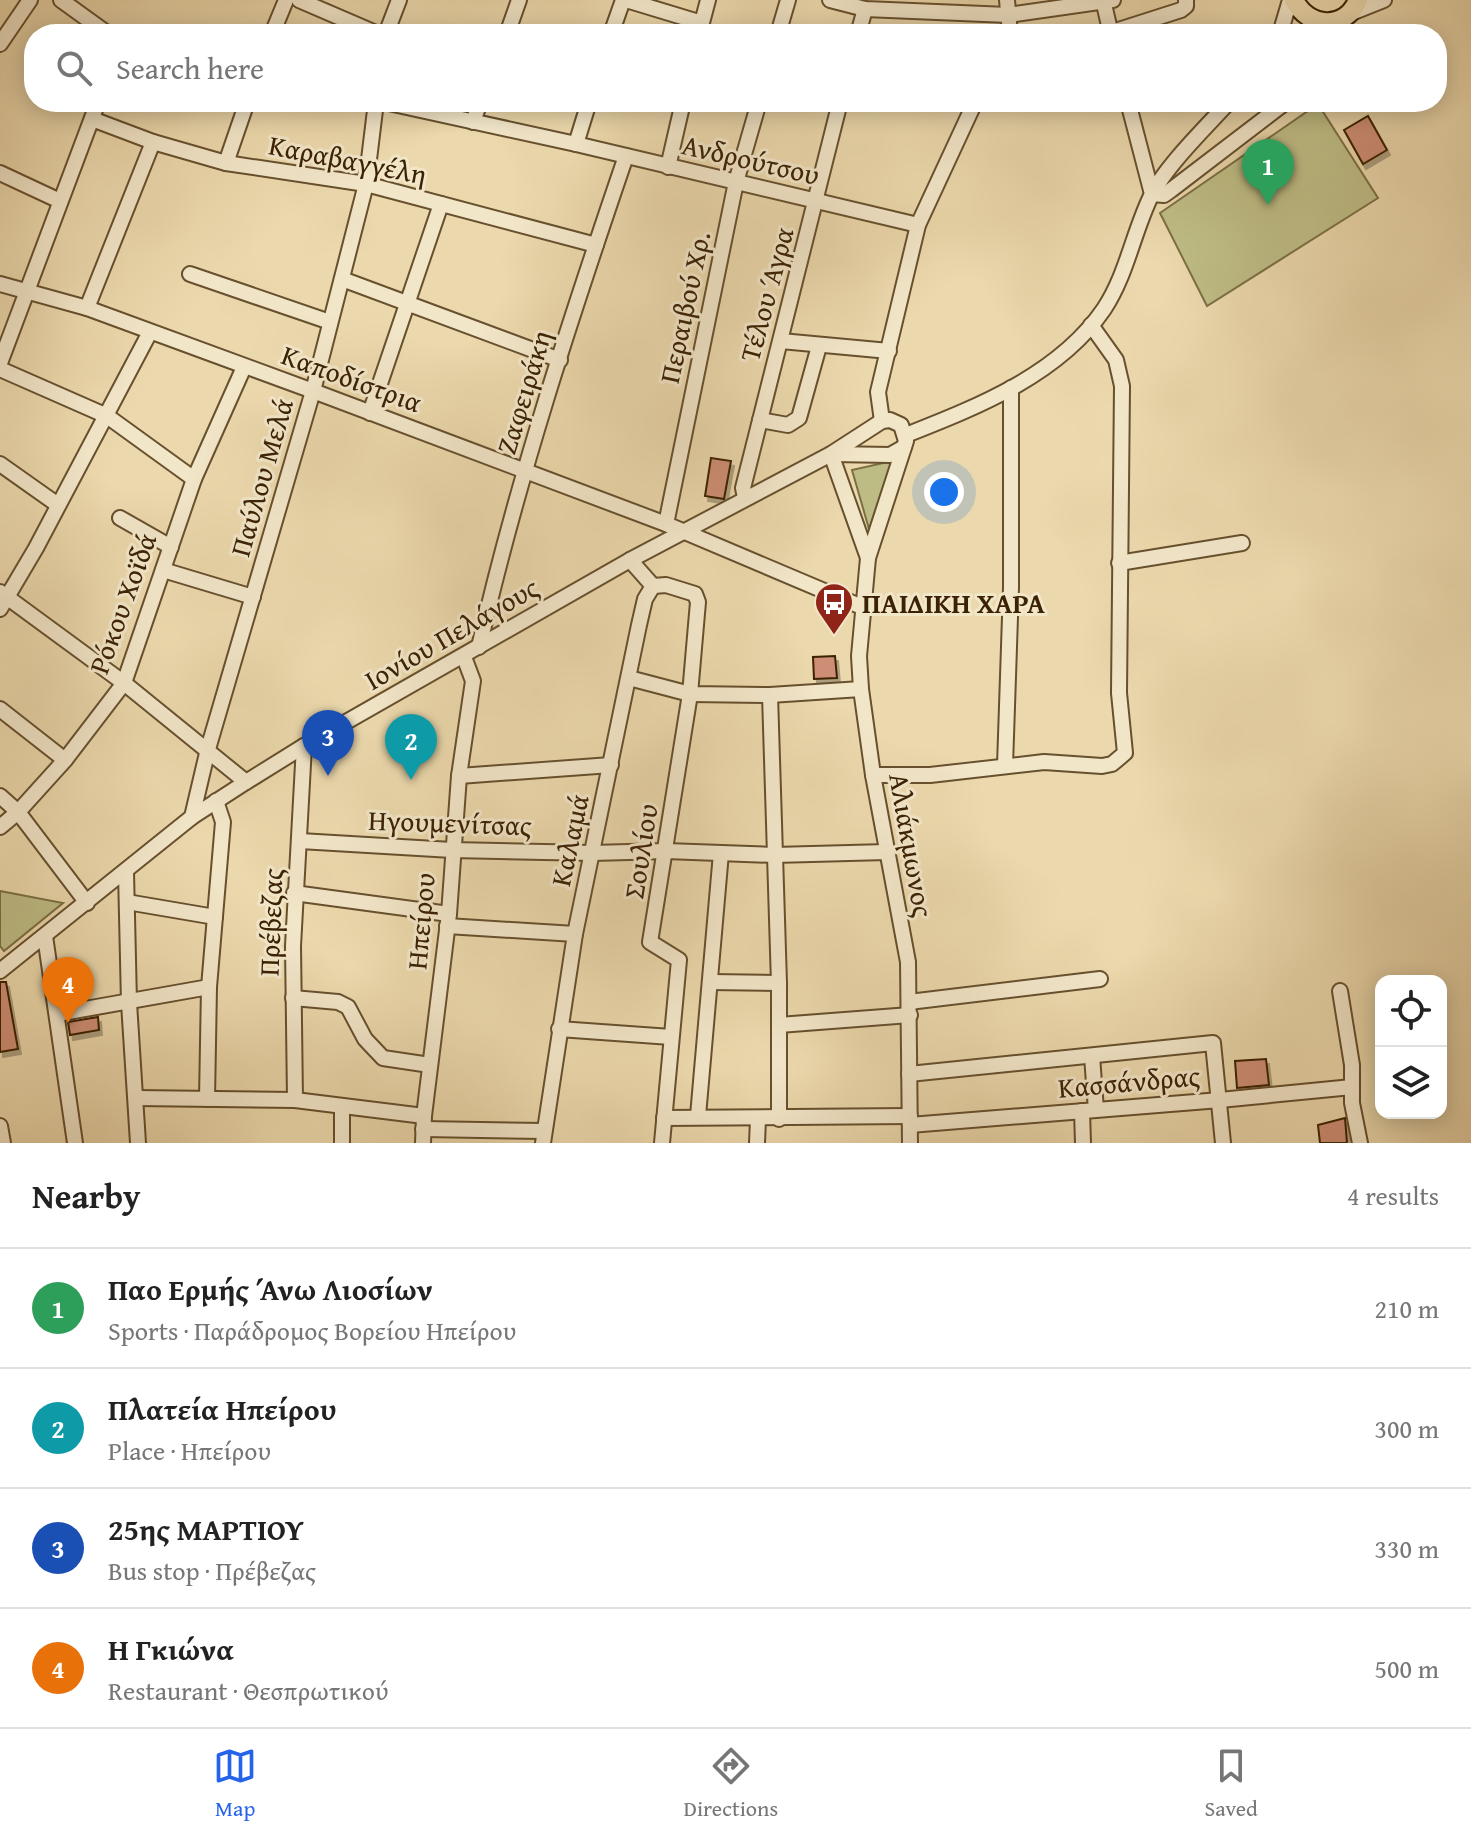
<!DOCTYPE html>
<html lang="en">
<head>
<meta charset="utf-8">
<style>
  body { margin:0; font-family:"Gentium Book Plus",serif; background:#f6f6f6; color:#222 }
  .controls { position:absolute; right:24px; bottom:24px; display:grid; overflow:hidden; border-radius:16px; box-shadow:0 4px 20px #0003 }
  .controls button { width:72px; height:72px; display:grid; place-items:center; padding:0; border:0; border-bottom:2px solid #e0e0e0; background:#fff; color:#222; font:40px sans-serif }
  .you { position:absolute; left:944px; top:492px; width:28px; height:28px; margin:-20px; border:6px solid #fff; border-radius:50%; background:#1a73e8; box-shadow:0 0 0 12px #1a73e833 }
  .badge { display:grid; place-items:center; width:52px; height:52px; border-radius:50%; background:#2563eb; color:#fff; font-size:26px; font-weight:700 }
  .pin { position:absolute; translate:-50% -66px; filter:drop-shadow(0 2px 4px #0008) }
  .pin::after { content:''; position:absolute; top:42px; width:28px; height:24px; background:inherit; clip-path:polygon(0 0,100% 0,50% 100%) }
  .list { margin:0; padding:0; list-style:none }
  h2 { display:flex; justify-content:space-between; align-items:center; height:104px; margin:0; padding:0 32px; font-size:34px }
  h2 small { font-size:26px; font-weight:400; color:#767676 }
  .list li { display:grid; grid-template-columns:52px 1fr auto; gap:24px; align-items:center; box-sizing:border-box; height:120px; padding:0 32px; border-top:2px solid #e0e0e0 }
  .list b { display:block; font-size:30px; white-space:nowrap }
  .list p { margin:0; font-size:26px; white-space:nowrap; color:#767676 }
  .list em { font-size:26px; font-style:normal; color:#767676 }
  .icon { flex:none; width:44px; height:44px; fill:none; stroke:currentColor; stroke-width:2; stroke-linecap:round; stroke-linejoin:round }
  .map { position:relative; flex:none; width:1471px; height:1143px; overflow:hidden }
  .search { position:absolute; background:#fff; box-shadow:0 4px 20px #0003; left:24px; right:24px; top:24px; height:88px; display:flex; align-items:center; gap:20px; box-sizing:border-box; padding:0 28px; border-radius:32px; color:#767676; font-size:30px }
  .sheet { height:584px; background:#fff }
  nav { display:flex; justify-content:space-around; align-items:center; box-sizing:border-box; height:112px; border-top:2px solid #e0e0e0; background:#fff; font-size:22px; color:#767676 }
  nav a { display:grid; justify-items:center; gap:4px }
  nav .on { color:#2563eb }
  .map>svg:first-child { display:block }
  .green { fill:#bebc85; stroke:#7c6f44; stroke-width:2 }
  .building { fill:#ce8e75; stroke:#3b2204; stroke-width:2; filter:url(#shadow) }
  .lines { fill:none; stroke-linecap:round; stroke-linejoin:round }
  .minor-casing { stroke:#67502e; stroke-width:18 }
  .major-casing { stroke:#3b2204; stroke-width:22 }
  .minor { stroke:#f2e6c9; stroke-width:14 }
  .major { stroke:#ebd8ac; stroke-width:18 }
  .labels { text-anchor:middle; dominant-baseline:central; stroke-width:6; stroke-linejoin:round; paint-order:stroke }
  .street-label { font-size:28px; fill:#3b2204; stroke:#f2e6c9 }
  .poi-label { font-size:28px; font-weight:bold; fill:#3b2204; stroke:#f2e6c9; text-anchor:start }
</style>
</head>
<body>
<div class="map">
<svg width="1471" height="1143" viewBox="0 0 1471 1143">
  <defs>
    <filter id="shadow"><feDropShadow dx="3" dy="5" stdDeviation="0" flood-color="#0004"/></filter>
  </defs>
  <rect width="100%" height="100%" fill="#ebd8ac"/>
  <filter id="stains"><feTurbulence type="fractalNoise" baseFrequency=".0025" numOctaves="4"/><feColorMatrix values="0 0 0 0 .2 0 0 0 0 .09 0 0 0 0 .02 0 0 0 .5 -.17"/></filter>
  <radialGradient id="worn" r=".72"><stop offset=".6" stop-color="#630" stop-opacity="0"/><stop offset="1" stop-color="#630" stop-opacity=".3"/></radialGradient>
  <g class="green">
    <polygon points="1318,104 1378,198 1207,306 1160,213"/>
    <polygon points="892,461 885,491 869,529 852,470"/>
    <polygon points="0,891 63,903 4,951 0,946"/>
  </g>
  <g class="building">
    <polygon points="1368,116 1387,150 1363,164 1344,130"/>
    <polygon points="711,458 731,461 724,499 705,496"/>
    <polygon points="835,656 837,678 814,679 813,657"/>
    <polygon points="0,982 6,982 18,1049 0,1052"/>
    <polygon points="98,1017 99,1030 70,1035 68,1022"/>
    <polygon points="1266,1059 1269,1085 1237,1088 1235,1061"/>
    <polygon points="1345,1118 1347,1143 1320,1143 1318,1125"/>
  </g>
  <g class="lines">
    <defs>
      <g id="minor">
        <polyline points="61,0 108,34"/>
        <polyline points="299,0 378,34"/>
        <polyline points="626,0 702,23"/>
        <polyline points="830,0 865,9 1008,15 1113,0"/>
        <polyline points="1007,0 1010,34"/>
        <polyline points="1103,0 1111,34"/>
        <polyline points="1349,14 1384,0"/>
        <polyline points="272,34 286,0"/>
        <polyline points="386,34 399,0"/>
        <polyline points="507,34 519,0"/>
        <polyline points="611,34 623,0"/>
        <polyline points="699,34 708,0"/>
        <polyline points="778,34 788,0"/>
        <polyline points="858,34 865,9"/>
        <polyline points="1106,34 1181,10 1186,6 1186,0"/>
        <polyline points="1280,34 1290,0"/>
        <polyline points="1300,34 1330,23"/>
        <polyline points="0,44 30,0"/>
        <polyline points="384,102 576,144 918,225"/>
        <polyline points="1128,102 1152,194"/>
        <polyline points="92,119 153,142 226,163 366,184 596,245"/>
        <polyline points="473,122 480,102"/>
        <polyline points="576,144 589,102"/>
        <polyline points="226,163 247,102"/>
        <polyline points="668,167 683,102"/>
        <polyline points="0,173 60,201"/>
        <polyline points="1152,194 1164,195 1171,190 1286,102"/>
        <polyline points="190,274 330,322"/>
        <polyline points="342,279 560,360"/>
        <polyline points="0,284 87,308 313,391 666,524 862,607"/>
        <polyline points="87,308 153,142"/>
        <polyline points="781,341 889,351"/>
        <polyline points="0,363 98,102"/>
        <polyline points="0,369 107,416 194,479"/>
        <polyline points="370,413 441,204"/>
        <polyline points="760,420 788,425 799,418 819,346"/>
        <polyline points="882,421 878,392 918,225 975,102"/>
        <path d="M 906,435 C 977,407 1059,375 1104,309 C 1127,274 1133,233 1151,196 C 1165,167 1206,127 1229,102"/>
        <polyline points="831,454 868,558"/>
        <polyline points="832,454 890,455 904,447"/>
        <polyline points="0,464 58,505"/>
        <polyline points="745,498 743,488 840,102"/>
        <polyline points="120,518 171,547"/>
        <polyline points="666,524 736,182 759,102"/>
        <polyline points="1119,563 1242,543"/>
        <polyline points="163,570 253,597"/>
        <polyline points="653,586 666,585 695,594 698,602 690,694 650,942 679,960 662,1143"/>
        <polyline points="0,592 124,683 246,782"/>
        <polyline points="0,609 36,548 150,332"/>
        <path d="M 479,647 C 517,481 571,317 626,156"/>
        <polyline points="629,678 690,694 770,695 861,689"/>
        <polyline points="770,695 779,983 779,1119"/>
        <polyline points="0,709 65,760"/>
        <polyline points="1005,766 1011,587 1011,388"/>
        <polyline points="873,775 930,775 1044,762 1102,766 1112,764 1125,753 1119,693 1122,386 1116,360 1091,325"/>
        <polyline points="459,776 611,765"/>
        <polyline points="0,796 18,812 87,903"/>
        <polyline points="192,817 208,749 313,391 366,184 376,102"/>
        <polyline points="0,827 18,812 65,760 124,683 194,479 244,367"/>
        <polyline points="300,841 452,850 592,853 666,851 774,855 887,852"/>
        <polyline points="126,872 129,1003 138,1143"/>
        <polyline points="294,893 449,914"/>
        <polyline points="127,902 215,917"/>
        <polyline points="447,926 575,934"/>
        <polyline points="45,936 75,1143"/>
        <polyline points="0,971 192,817 246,782 304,746 630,560 831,454 882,421 890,420 901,425 906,441 868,558 859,656 861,689 873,775 908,962 910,1143"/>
        <polyline points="710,982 779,983"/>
        <polyline points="1340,991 1352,1065 1352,1103 1360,1143"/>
        <polyline points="293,998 338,1002 348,1007 365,1039 383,1058 430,1065"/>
        <polyline points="909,1002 1100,979"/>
        <polyline points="57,1014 209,987"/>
        <polyline points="779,1025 910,1015"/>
        <polyline points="559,1029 671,1037"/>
        <polyline points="1092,1056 1096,1110"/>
        <polyline points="909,1074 1213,1043 1223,1143"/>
        <polyline points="136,1098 295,1100 424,1116"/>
        <polyline points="207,1099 209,987 223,822 216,801"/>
        <polyline points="295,1100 293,946 304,746"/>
        <polyline points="342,1106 342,1143"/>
        <polyline points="1082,1111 1083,1143"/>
        <polyline points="698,1116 721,853"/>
        <polyline points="664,1118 910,1116"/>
        <polyline points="910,1125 1220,1100 1352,1087"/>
        <polyline points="0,1126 3,1143"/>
        <polyline points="423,1129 544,1131"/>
        <polyline points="423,1143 424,1116 449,914 459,776 473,681 464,657"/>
        <polyline points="543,1143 575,934 639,625 645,599 653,586 630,560"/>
        <polyline points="757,1143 758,1119"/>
      </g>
      <path id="major" d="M 1294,0 C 1308,28 1345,31 1358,0"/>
    </defs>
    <use href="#minor" class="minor-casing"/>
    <use href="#major" class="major-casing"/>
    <use href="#minor" class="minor"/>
    <use href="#major" class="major"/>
  </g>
  <defs>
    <symbol id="bus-pin" viewBox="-11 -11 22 30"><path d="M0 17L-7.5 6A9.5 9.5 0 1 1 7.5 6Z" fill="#8f2418" stroke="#f2e6c9"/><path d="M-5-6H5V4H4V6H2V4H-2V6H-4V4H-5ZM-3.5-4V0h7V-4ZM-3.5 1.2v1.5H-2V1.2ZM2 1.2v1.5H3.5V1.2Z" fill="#fff"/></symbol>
  </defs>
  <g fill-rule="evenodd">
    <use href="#bus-pin" x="812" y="580" width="44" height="60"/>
  </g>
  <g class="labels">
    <g class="street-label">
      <text transform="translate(348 159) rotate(11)">Καραβαγγέλη</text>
      <text transform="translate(751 159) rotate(13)">Ανδρούτσου</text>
      <text transform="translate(766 294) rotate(-75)">Τέλου Άγρα</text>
      <text transform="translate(684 307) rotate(-78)">Περαιβού Χρ.</text>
      <text transform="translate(352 378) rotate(20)">Καποδίστρια</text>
      <text transform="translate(523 392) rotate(-73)">Ζαφειράκη</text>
      <text transform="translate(261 477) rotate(-74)">Παύλου Μελά</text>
      <text transform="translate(122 603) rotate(-70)">Ρόκου Χοϊδά</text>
      <text transform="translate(451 633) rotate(-30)">Ιονίου Πελάγους</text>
      <text transform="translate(450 822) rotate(2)">Ηγουμενίτσας</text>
      <text transform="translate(569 840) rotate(-78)">Καλαμά</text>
      <text transform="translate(912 845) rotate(80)">Αλιάκμωνος</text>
      <text transform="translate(640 851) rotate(-81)">Σουλίου</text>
      <text transform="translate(420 921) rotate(-85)">Ηπείρου</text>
      <text transform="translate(270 922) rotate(-88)">Πρέβεζας</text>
      <text transform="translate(1129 1081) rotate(-5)">Κασσάνδρας</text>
    </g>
    <g class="poi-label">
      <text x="862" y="602">ΠΑΙΔΙΚΗ ΧΑΡΑ</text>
    </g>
  </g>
  <rect width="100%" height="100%" filter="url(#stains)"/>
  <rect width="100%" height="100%" fill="url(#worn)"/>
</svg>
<div class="controls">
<button><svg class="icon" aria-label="locate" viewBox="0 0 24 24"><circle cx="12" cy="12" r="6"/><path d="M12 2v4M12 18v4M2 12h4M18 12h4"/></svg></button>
<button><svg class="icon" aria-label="layers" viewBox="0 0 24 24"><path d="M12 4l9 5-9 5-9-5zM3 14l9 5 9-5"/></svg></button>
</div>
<div class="you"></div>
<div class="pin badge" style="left:1268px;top:205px;background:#2e9e5b">1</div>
<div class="pin badge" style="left:411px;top:780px;background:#0f9aa8">2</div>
<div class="pin badge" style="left:328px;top:776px;background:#1a4fb4">3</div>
<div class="pin badge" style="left:68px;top:1023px;background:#e8710a">4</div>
<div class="search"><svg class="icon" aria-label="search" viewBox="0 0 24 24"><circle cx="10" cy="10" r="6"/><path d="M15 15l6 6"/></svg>Search here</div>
</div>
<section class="sheet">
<h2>Nearby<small>4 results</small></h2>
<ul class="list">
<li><span class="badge" style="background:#2e9e5b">1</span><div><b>Παο Ερμής Άνω Λιοσίων</b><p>Sports · Παράδρομος Βορείου Ηπείρου</p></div><em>210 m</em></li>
<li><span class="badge" style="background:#0f9aa8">2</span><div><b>Πλατεία Ηπείρου</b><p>Place · Ηπείρου</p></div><em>300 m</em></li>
<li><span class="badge" style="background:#1a4fb4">3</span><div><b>25ης ΜΑΡΤΙΟΥ</b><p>Bus stop · Πρέβεζας</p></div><em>330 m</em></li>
<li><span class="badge" style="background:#e8710a">4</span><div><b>Η Γκιώνα</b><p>Restaurant · Θεσπρωτικού</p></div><em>500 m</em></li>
</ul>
</section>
<nav>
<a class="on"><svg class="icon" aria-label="map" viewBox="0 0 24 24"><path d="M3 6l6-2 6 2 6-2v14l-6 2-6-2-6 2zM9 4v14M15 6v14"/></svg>Map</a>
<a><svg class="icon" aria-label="directions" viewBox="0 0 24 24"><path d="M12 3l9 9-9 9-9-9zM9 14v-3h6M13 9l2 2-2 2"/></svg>Directions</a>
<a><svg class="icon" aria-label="saved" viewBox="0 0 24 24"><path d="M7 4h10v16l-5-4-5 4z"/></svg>Saved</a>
</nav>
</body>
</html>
